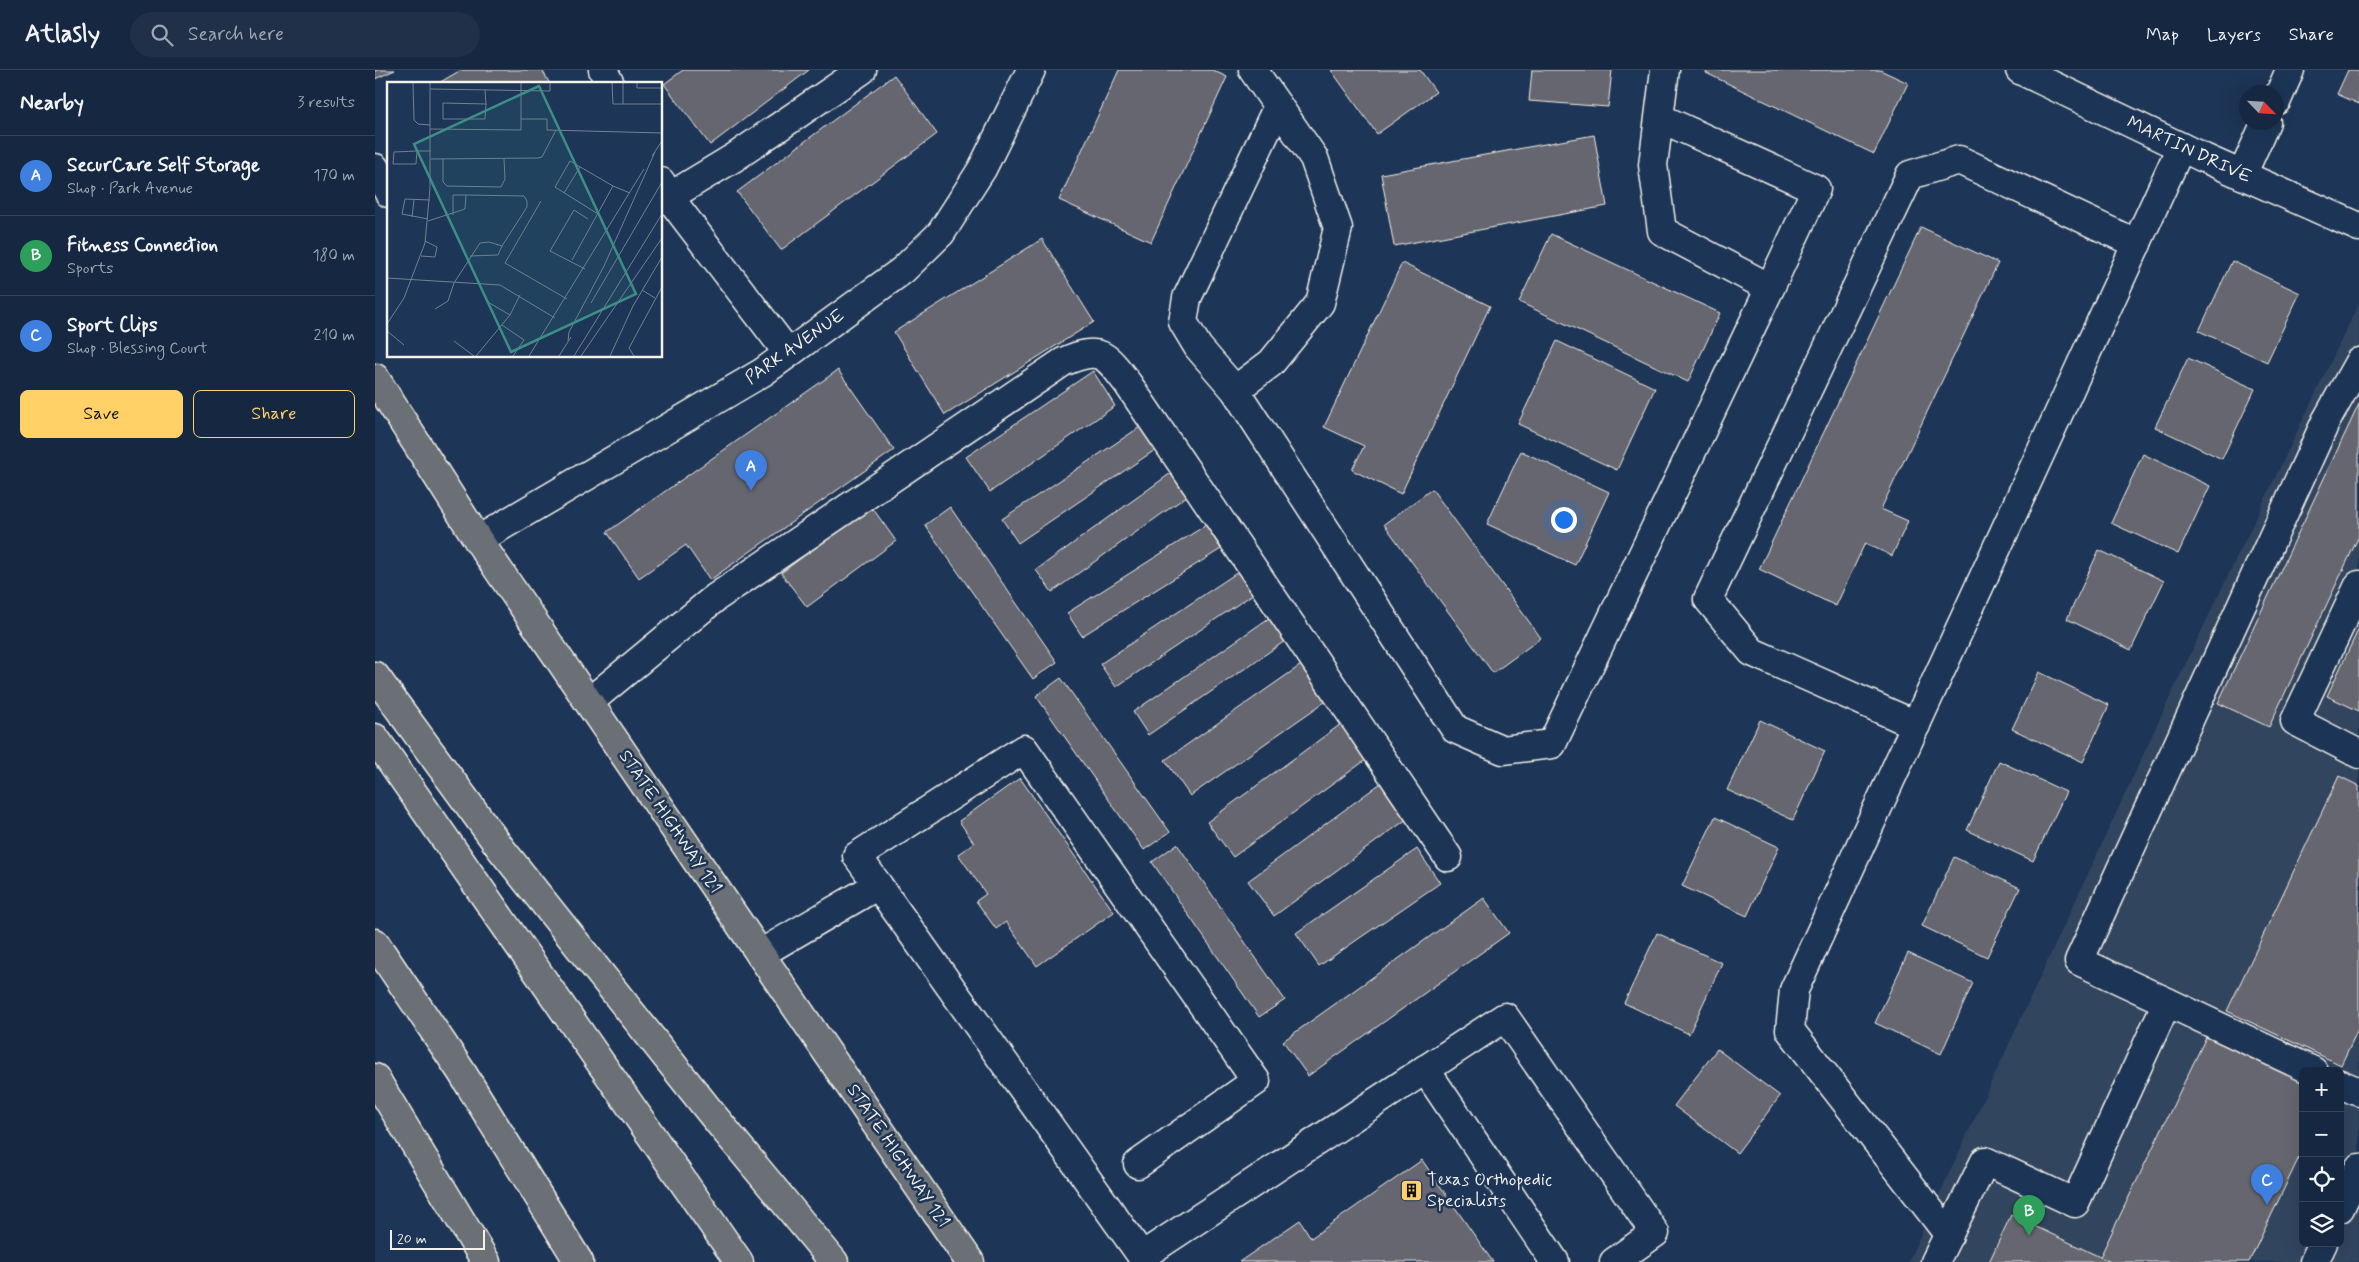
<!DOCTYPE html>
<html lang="en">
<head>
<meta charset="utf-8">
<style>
  body { margin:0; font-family:Mynerve,sans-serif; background:#1f3048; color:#f1f3f6 }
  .controls { position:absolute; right:15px; bottom:15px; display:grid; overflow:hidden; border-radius:8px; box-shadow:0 5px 20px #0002 }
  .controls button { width:45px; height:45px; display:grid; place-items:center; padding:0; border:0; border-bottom:1px solid #35445a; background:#162841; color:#f1f3f6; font:25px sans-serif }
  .compass { position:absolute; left:1864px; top:15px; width:45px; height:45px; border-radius:50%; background:#162841; box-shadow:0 5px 20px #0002; rotate:115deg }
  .scale { position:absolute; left:15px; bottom:12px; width:95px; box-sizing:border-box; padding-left:5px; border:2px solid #f4f1e8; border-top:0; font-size:14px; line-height:18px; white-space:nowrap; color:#f4f1e8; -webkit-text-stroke:4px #1d3557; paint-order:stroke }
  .you { position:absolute; left:1188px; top:449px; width:18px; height:18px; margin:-12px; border:4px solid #fff; border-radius:50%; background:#1a73e8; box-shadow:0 0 0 8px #1a73e833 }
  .badge { display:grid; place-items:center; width:32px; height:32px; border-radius:50%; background:#ffd166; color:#fff; font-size:16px; font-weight:700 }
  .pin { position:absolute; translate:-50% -41px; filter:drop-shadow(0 1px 2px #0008) }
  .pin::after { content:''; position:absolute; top:26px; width:18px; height:15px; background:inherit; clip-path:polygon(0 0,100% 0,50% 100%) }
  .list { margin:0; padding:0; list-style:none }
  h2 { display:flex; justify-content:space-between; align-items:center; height:65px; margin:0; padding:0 20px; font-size:21px }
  h2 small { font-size:16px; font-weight:400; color:#9ea6b1 }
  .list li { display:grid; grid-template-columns:32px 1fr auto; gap:15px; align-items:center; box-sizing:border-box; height:80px; padding:0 20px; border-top:1px solid #35445a }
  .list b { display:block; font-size:19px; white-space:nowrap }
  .list p { margin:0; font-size:16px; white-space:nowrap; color:#9ea6b1 }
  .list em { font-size:16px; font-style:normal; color:#9ea6b1 }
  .actions { display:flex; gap:10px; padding:15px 20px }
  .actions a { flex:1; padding:11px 0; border:1px solid #ffd166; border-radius:8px; text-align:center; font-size:18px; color:#ffd166 }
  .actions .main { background:#ffd166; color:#111 }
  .icon { flex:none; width:28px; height:28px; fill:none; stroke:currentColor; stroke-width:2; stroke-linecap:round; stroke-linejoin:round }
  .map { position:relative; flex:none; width:1984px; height:1192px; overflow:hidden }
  header { display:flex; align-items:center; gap:30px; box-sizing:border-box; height:70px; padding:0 25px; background:#162841; border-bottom:1px solid #35445a }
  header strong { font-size:24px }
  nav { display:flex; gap:28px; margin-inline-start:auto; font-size:18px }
  .search { width:350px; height:45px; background:#1f3048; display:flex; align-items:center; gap:12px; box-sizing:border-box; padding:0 18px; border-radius:28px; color:#9ea6b1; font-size:19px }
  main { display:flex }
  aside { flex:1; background:#162841 }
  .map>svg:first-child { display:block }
  .built { fill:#33445e; fill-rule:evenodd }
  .building { fill:#666670; stroke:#f4f1e8 }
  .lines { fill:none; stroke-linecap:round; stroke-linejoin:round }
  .minor-casing { stroke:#f4f1e8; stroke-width:31 }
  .major-casing { stroke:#f4f1e8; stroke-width:31 }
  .highway-casing { stroke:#f4f1e8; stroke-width:31 }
  .minor { stroke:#1d3557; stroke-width:28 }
  .major { stroke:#6b6f75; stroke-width:28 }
  .highway { stroke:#6b6f75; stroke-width:28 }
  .labels { text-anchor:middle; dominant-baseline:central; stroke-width:5; stroke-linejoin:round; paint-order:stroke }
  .street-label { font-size:18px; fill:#f4f1e8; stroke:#1d3557 }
  .poi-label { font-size:18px; fill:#f4f1e8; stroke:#1d3557; text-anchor:start }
  .inset-road { fill:none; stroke:#738091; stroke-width:1 }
  .view { fill:#3d8f86; fill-opacity:0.15; stroke:#3d8f86; stroke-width:2.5 }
  .inset-edge { fill:none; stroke:#f4f1e8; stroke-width:2.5 }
</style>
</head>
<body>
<header>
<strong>Atlasly</strong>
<div class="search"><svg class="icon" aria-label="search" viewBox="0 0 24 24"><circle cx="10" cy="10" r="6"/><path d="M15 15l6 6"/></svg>Search here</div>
<nav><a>Map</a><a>Layers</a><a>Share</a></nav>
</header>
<main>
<aside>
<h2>Nearby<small>3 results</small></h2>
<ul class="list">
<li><span class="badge" style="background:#3f7fe0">A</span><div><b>SecurCare Self Storage</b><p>Shop · Park Avenue</p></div><em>170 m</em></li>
<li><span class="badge" style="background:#2e9e5b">B</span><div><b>Fitness Connection</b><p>Sports</p></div><em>180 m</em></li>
<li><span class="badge" style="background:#3f7fe0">C</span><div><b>Sport Clips</b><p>Shop · Blessing Court</p></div><em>210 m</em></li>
</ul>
<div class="actions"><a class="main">Save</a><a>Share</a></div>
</aside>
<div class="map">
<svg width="1984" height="1192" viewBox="0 0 1984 1192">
  <rect width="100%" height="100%" fill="#1d3557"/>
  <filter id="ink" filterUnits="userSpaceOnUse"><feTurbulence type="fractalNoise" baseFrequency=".02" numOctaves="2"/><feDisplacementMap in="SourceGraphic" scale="10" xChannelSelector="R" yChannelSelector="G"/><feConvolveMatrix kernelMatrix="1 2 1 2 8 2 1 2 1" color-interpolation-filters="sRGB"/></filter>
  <g filter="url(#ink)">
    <path class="built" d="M 1984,233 L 1984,1192 L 1533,1192 L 1800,616 ZM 1928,1001 L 1965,1001 L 1965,1173 L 1928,1173 Z"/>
    <g class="building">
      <polygon points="0,0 20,0 0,9"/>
      <polygon points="86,0 167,0 175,14 62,14"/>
      <polygon points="308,0 434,0 335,75 289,14"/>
      <polygon points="744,0 837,0 852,7 776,172 684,130"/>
      <polygon points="956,0 1045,0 1061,22 1002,64"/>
      <polygon points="1157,0 1237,0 1233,37 1154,31"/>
      <polygon points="1332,0 1505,0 1533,13 1499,84 1331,3"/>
      <polygon points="1973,0 1984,0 1984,34 1962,24"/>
      <polygon points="519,5 562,64 406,180 362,122"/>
      <polygon points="1219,65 1232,136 1019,176 1006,104"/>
      <polygon points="1546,157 1623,193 1506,439 1533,451 1517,486 1490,473 1461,536 1384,499"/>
      <polygon points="1176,164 1345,243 1313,312 1144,232"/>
      <polygon points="667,169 719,252 570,345 519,262"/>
      <polygon points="1857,191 1925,223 1892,292 1824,261"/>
      <polygon points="1027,193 1115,236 1026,424 977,400 989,376 949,357"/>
      <polygon points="1182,271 1280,318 1242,400 1143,354"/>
      <polygon points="1813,288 1880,319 1847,389 1780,357"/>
      <polygon points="463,300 519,380 335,510 311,475 264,508 232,462"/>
      <polygon points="718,301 740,336 615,422 591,387"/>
      <polygon points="1984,334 1984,466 1894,657 1843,633"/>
      <polygon points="765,357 780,380 643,473 627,449"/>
      <polygon points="1146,381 1234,422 1200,495 1112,454"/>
      <polygon points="1768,384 1835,416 1803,484 1736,453"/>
      <polygon points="796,403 812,426 677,522 661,500"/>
      <polygon points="1057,419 1166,568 1118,603 1009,454"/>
      <polygon points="496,436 521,471 432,537 406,503"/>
      <polygon points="575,437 682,592 658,609 550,455"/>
      <polygon points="831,455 846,479 707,566 692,543"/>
      <polygon points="1724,480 1789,511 1756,580 1692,549"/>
      <polygon points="863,502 878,524 741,617 725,594"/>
      <polygon points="894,548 910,571 773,665 758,642"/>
      <polygon points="1984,558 1984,641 1952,626"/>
      <polygon points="926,595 951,631 815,726 790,690"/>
      <polygon points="1664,602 1734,635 1708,692 1637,659"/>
      <polygon points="686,608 795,762 769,780 661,626"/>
      <polygon points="1385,650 1450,681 1418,750 1352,720"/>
      <polygon points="966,654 992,689 858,787 832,752"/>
      <polygon points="1624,691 1691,722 1658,791 1592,760"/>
      <polygon points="1964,706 1984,716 1984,957 1966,995 1852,941"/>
      <polygon points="645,708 739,842 662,896 631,852 621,859 601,831 611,824 583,784 599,773 584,751"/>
      <polygon points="1006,713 1032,749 899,846 873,811"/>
      <polygon points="1340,747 1404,777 1372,846 1307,816"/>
      <polygon points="802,774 910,930 884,947 777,792"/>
      <polygon points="1042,779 1065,813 944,896 921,863"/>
      <polygon points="1579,787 1645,818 1612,887 1547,856"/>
      <polygon points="1109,828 1134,863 933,1006 908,971"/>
      <polygon points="1282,863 1347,893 1314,964 1249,933"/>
      <polygon points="1533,883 1598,913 1566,984 1500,953"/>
      <polygon points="1832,965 1928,1011 1928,1079 1874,1192 1735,1192 1725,1187"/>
      <polygon points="1342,979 1405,1026 1362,1083 1299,1036"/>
      <polygon points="1047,1090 1118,1192 864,1192 925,1150 936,1168"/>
      <polygon points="1636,1145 1725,1187 1735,1192 1614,1192"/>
    </g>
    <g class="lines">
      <defs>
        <g id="minor">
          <polyline points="228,0 235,14"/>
          <polyline points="878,0 939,88 963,158 945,233 896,293 860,320 1080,659 1128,680 1177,674 1395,218 1287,161 1278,95 1290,0"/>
          <polyline points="1645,0 1829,88 1984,157"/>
          <polyline points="1902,30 1915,0"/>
          <polyline points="1285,48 1441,119 1395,218"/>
          <polyline points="0,98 14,123"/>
          <polyline points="1867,105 1891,52"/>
          <polyline points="286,112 294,127 413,283"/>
          <polyline points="294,127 360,87 487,0"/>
          <polyline points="860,320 823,277 808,252 812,228 903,36"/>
          <polyline points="103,470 388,302 528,200 566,163 607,99 656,0"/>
          <polyline points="1984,515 1920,651 1984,684"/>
          <path d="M 214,632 L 340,528 L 688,292 C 725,276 730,283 753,314 L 1073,787"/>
          <polyline points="1541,655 1377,582 1333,529 1535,105 1584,90 1762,174"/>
          <polyline points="503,815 771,1192"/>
          <polyline points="385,884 503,815 482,786 649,679 881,1011 763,1094"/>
          <polyline points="1792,932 1704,891 1951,351 1984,292"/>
          <polyline points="1050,999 1180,1192"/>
          <polyline points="1965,1014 1984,1022"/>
          <polyline points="1965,1138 1984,1098"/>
          <polyline points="1574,1165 1415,960 1419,920 1806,77"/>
          <polyline points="767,1186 1130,947 1280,1163 1239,1192"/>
          <polyline points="1560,1192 1610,1091 1700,1133 1792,932 1938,1001"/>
          <polyline points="1939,1192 1948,1173"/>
        </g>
        <polyline id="major" points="0,308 103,470 595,1192"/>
        <g id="highway">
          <polyline points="0,606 127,780 336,1043 459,1192"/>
          <polyline points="0,668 364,1192"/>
          <polyline points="0,873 86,1001 204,1192"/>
          <polyline points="0,1008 111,1192"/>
        </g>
      </defs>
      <use href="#minor" class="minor-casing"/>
      <use href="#major" class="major-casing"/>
      <use href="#highway" class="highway-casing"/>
      <use href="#minor" class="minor"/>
      <use href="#major" class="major"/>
      <use href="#highway" class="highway"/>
    </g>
  </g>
  <defs>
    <symbol id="building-square" viewBox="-11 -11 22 22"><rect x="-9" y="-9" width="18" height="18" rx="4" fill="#ffd166" stroke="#1d3557"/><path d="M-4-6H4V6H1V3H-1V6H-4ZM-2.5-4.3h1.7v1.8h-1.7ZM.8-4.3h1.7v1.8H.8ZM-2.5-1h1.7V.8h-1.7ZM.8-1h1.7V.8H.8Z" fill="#111"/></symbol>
  </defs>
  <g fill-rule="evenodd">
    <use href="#building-square" x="1024" y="1108" width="25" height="25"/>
  </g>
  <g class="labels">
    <g class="street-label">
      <text transform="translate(1814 80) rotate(25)">MARTIN DRIVE</text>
      <text transform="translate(420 277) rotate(-35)">PARK AVENUE</text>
      <text transform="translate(295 752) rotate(56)">STATE HIGHWAY 121</text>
      <text transform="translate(523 1086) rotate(56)">STATE HIGHWAY 121</text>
    </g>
    <g class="poi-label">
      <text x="1052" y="1110">Texas Orthopedic<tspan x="1052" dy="21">Specialists</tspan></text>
    </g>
  </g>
  <g transform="translate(12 12)">
    <rect width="275" height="275" fill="#1d3557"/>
    <path class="inset-road" d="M 26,1 L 27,38 L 31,42 L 43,43M 134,1 L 134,37 L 160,37 L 160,48 L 275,51M 225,1 L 226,22 L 275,22M 250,1 L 250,6 L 275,6M 43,7 L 163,9 L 163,1M 98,8 L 99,22 L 56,21 L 56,37 L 98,37 L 99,22M 236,22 L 236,1M 43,47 L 134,48 L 134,37M 30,69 L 7,70 L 6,82 L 29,82 L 30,69 L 44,69M 265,74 L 275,59M 44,77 L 151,76 L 155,75 L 169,48M 56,77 L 56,100 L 60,104 L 114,105 L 118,97 L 117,77M 226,104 L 243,111M 177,111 L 193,85M 154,119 L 118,181 L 180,217M 66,133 L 66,113 L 79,113M 25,135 L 27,118M 41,137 L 15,132 L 18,117 L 43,118M 41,139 L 78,127 L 79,113 L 137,114 L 140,119 L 140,125 L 115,164 L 102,160 L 93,161 L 67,201 L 61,219 L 48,227M 34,174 L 48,175 L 50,165 L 38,159M 83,174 L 111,173 L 115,164M 185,178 L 226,104 L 183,79 L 168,105 L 211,132M 198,187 L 163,169 L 187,128 L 201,137M 0,196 L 113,203 L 168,236M 255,208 L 268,216M 99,219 L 123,233M 204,221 L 275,100M 0,242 L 17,216 L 38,161 L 43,106 L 43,1M 115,243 L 137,258 L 126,274M 0,249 L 17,263M 67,259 L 87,274M 181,259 L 182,250 L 217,184 L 268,70M 89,274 L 123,233 L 133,213M 142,274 L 257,87M 172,274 L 184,255M 187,274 L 275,132M 194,274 L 275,156M 223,274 L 246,224 L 275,175M 247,274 L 242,266 L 275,205"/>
    <path class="view" d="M 152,4 L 249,212 L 124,270 L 27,62 Z"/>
    <rect width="275" height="275" class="inset-edge"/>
  </g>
</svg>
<div class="controls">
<button>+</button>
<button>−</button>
<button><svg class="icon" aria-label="locate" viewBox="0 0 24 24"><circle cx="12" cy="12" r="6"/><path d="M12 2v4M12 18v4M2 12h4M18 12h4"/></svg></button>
<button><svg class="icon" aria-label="layers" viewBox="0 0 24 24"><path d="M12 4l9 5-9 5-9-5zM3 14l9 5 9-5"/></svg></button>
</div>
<svg class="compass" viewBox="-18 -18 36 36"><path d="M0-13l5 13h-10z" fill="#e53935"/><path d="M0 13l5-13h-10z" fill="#9ea6b1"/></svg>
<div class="scale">20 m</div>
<div class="you"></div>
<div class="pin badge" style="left:376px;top:421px;background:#3f7fe0">A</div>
<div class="pin badge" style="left:1654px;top:1166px;background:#2e9e5b">B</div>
<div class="pin badge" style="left:1892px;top:1135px;background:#3f7fe0">C</div>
</div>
</main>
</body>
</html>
